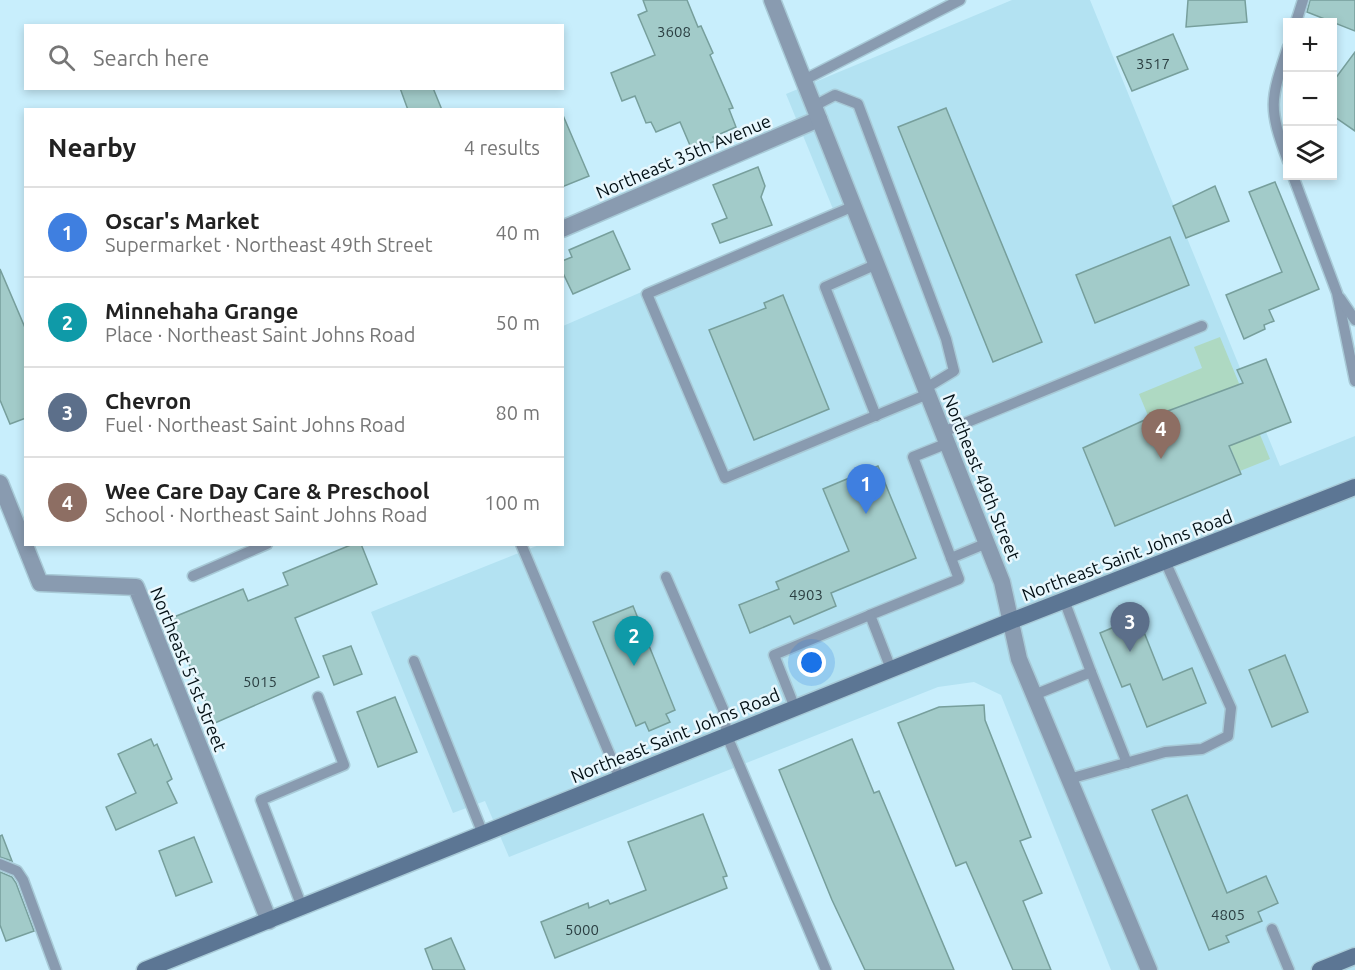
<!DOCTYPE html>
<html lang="en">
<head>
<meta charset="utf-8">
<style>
  body { margin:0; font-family:Ubuntu,sans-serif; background:#f2f2f2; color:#222 }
  .controls { position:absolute; right:18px; top:18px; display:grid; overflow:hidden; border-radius:0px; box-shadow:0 3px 9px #0003 }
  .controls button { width:54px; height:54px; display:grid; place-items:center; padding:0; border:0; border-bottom:2px solid #e0e0e0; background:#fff; color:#222; font:30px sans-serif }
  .you { position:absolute; left:812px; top:663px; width:21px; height:21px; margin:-15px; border:4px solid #fff; border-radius:50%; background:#1a73e8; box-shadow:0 0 0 9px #1a73e833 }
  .badge { display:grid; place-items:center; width:39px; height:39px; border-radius:50%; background:#956216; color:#fff; font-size:20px; font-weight:700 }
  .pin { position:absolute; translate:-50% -50px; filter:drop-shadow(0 2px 3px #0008) }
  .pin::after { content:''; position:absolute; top:32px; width:21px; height:18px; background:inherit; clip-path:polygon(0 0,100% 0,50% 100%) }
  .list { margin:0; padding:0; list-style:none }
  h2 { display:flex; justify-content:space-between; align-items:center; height:78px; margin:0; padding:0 24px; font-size:26px }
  h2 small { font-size:20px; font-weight:400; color:#767676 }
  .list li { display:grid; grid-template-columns:39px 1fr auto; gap:18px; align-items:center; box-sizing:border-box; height:90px; padding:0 24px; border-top:2px solid #e0e0e0 }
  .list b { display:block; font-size:22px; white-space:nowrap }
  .list p { margin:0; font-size:20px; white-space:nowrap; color:#767676 }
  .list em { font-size:20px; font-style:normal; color:#767676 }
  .icon { flex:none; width:33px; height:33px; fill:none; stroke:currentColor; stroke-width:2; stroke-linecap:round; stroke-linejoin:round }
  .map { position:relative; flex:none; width:1355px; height:970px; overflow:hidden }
  .search { position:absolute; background:#fff; box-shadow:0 3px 9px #0003; left:24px; top:24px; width:540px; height:66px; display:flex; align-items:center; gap:15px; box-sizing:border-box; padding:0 21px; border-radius:0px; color:#767676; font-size:22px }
  .panel { position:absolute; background:#fff; box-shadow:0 3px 9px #0003; left:24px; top:108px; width:540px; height:438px; border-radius:0px }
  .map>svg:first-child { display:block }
  .built { fill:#b3e2f2 }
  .green { fill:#aed9c2 }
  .building { fill:#a2cbc9; stroke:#779f9c; stroke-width:1.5 }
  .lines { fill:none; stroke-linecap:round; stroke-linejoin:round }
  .service-casing { stroke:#a8cad7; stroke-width:13 }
  .minor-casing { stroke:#a8cad7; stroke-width:19 }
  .tertiary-casing { stroke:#a8cad7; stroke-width:19 }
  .secondary-casing { stroke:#a8cad7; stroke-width:19 }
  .service { stroke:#899bb0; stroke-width:10 }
  .minor { stroke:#899bb0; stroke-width:16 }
  .tertiary { stroke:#899bb0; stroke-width:16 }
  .secondary { stroke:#5c7694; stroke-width:16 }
  .labels { text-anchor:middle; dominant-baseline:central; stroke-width:5; stroke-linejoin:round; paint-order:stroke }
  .number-label { font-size:15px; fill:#2b3f42 }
  .street-label { font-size:18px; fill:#031015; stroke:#e8f7fd }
</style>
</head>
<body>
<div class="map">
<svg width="1355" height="970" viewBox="0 0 1355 970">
  <rect width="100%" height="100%" fill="#c8eefc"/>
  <polygon class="built" points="1012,0 1090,0 1280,466 1355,436 1355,970 1111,970 1001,695 974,682 938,687 509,857 485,801 453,813 371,612 539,545 562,544 563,326 833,209 786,94"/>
  <polygon class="green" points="1220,337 1270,459 1240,471 1210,397 1149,418 1139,394 1202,368 1194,347"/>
  <g class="building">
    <polygon points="643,0 687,0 698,27 701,26 713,53 710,55 733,108 729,109 736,127 713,137 715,141 692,150 680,122 656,132 651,122 646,123 635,96 622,101 611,73 655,55 638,15 647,11"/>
    <polygon points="1188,0 1245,0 1247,22 1186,27"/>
    <polygon points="1310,0 1355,0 1355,31 1307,12"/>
    <polygon points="1173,34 1188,69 1132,91 1117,57"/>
    <polygon points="1355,52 1355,131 1332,115 1332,83"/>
    <polygon points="400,88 433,88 442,110 408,110"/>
    <polygon points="946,108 1042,342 993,362 898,127"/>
    <polygon points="562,113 589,176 562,187"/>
    <polygon points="758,167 765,186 761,197 772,225 720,243 712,224 727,218 713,185"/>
    <polygon points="1275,182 1319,289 1269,310 1274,321 1264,325 1265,329 1244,339 1226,295 1282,272 1249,192"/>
    <polygon points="1215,186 1229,221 1186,238 1173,206"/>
    <polygon points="613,231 630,269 573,294 562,271 562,261 572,257 569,250"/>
    <polygon points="1170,237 1189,285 1095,323 1076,275"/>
    <polygon points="0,269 26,330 26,418 10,424 0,400"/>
    <polygon points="783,295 829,409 754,440 709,330 766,308 764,303"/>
    <polygon points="1266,359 1291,422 1229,446 1241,474 1115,526 1083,448 1149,418 1243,383 1237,370"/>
    <polygon points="878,466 916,558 831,593 836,606 794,624 790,616 750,633 739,605 779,589 776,582 849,551 823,489"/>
    <polygon points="353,544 361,544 377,584 295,618 319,677 215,723 169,619 243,589 248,601 288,585 283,573"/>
    <polygon points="633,606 675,710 666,714 670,722 649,731 645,722 636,726 593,622"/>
    <polygon points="1138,617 1163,680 1192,668 1206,703 1147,727 1130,684 1122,687 1100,633"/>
    <polygon points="351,646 362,674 334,685 323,656"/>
    <polygon points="1285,655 1308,712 1272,727 1249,670"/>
    <polygon points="395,697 417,752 378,767 357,712"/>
    <polygon points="984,705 985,720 1031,837 1020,841 1042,893 1023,901 1051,970 1013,970 966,862 956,866 898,723 939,707"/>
    <polygon points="151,739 154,746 157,744 172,779 167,782 177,803 116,830 106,807 136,793 118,754"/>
    <polygon points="852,739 874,793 879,791 954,970 865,970 832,900 779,770"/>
    <polygon points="1187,795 1227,893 1266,876 1278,903 1258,912 1262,921 1226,936 1229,942 1209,950 1152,810"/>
    <polygon points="703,814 727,876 723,877 727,888 555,958 541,922 588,903 589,908 608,900 610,904 646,890 628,842"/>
    <polygon points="2,835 12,861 0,857 0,836"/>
    <polygon points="194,837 212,882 176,896 159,851"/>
    <polygon points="0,872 12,877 16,883 34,931 6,941 0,925"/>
    <polygon points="451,938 465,970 433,970 425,949"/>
  </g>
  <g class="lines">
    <defs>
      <g id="service">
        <polyline points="1296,22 1303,0"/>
        <path d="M 1288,47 C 1270,100 1268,108 1288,161"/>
        <polyline points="804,80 960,0"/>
        <polyline points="814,106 835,95 858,104 946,339 954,371 926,388"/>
        <polyline points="1293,176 1337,293 1355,381"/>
        <polyline points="854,206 647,294 725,478 928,394"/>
        <polyline points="1340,298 1355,320"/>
        <polyline points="876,416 825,287 877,264"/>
        <polyline points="943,432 1202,326"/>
        <polyline points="948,443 913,457 951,558 987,543"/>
        <polyline points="521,544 620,779"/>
        <polyline points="193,576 267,544"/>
        <polyline points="666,577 723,709 727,736 826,970"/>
        <polyline points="1064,600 1091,672"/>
        <polyline points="414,661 483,834"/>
        <polyline points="891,669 870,615 959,579 951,558"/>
        <polyline points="1034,695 1091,672 1127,763"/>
        <polyline points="795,708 774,655 870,615"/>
        <polyline points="1069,779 1165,752 1202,749 1228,736 1231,708 1165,561"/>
        <polyline points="0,864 17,871 23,880 56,970"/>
        <polyline points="302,907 261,800 344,765 318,697"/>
        <polyline points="1272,929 1289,970"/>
      </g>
      <g id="minor">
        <polyline points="562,229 819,119"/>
        <polyline points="0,483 40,583 136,587 269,921"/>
      </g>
      <polyline id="tertiary" points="772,0 1002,582 1019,659 1149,970"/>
      <g id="secondary">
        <polyline points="145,970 1011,621 1355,487"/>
        <polyline points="1320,970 1355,956"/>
      </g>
    </defs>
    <use href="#service" class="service-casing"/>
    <use href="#minor" class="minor-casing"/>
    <use href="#tertiary" class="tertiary-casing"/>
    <use href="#secondary" class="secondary-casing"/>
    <use href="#service" class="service"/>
    <use href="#minor" class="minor"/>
    <use href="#tertiary" class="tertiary"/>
    <use href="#secondary" class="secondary"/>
  </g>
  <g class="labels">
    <g class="number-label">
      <text x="674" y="31">3608</text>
      <text x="1153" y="63">3517</text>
      <text x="806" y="594">4903</text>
      <text x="260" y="681">5015</text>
      <text x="1228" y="914">4805</text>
      <text x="582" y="929">5000</text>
    </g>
    <g class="street-label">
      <text transform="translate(683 156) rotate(-23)">Northeast 35th Avenue</text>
      <text transform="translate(982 477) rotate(68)">Northeast 49th Street</text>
      <text transform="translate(1127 555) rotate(-21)">Northeast Saint Johns Road</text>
      <text transform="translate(189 669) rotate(68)">Northeast 51st Street</text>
      <text transform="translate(675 735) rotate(-22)">Northeast Saint Johns Road</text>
    </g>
  </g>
</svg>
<div class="controls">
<button>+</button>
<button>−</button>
<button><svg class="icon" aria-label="layers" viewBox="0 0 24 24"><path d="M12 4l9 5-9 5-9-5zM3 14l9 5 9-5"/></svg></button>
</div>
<div class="you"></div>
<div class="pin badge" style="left:866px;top:514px;background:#3f7fe0">1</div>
<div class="pin badge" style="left:634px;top:666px;background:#0f9aa8">2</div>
<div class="pin badge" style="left:1130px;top:652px;background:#5c6f8a">3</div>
<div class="pin badge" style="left:1161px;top:459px;background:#8d6e63">4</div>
<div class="search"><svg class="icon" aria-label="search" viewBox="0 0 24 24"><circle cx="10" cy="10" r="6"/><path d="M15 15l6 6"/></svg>Search here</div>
<section class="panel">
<h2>Nearby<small>4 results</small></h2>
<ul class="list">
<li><span class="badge" style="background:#3f7fe0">1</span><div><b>Oscar's Market</b><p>Supermarket · Northeast 49th Street</p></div><em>40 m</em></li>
<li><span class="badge" style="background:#0f9aa8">2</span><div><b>Minnehaha Grange</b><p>Place · Northeast Saint Johns Road</p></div><em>50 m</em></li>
<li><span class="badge" style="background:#5c6f8a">3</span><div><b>Chevron</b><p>Fuel · Northeast Saint Johns Road</p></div><em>80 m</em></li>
<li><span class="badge" style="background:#8d6e63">4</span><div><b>Wee Care Day Care &amp; Preschool</b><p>School · Northeast Saint Johns Road</p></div><em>100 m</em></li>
</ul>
</section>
</div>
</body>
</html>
